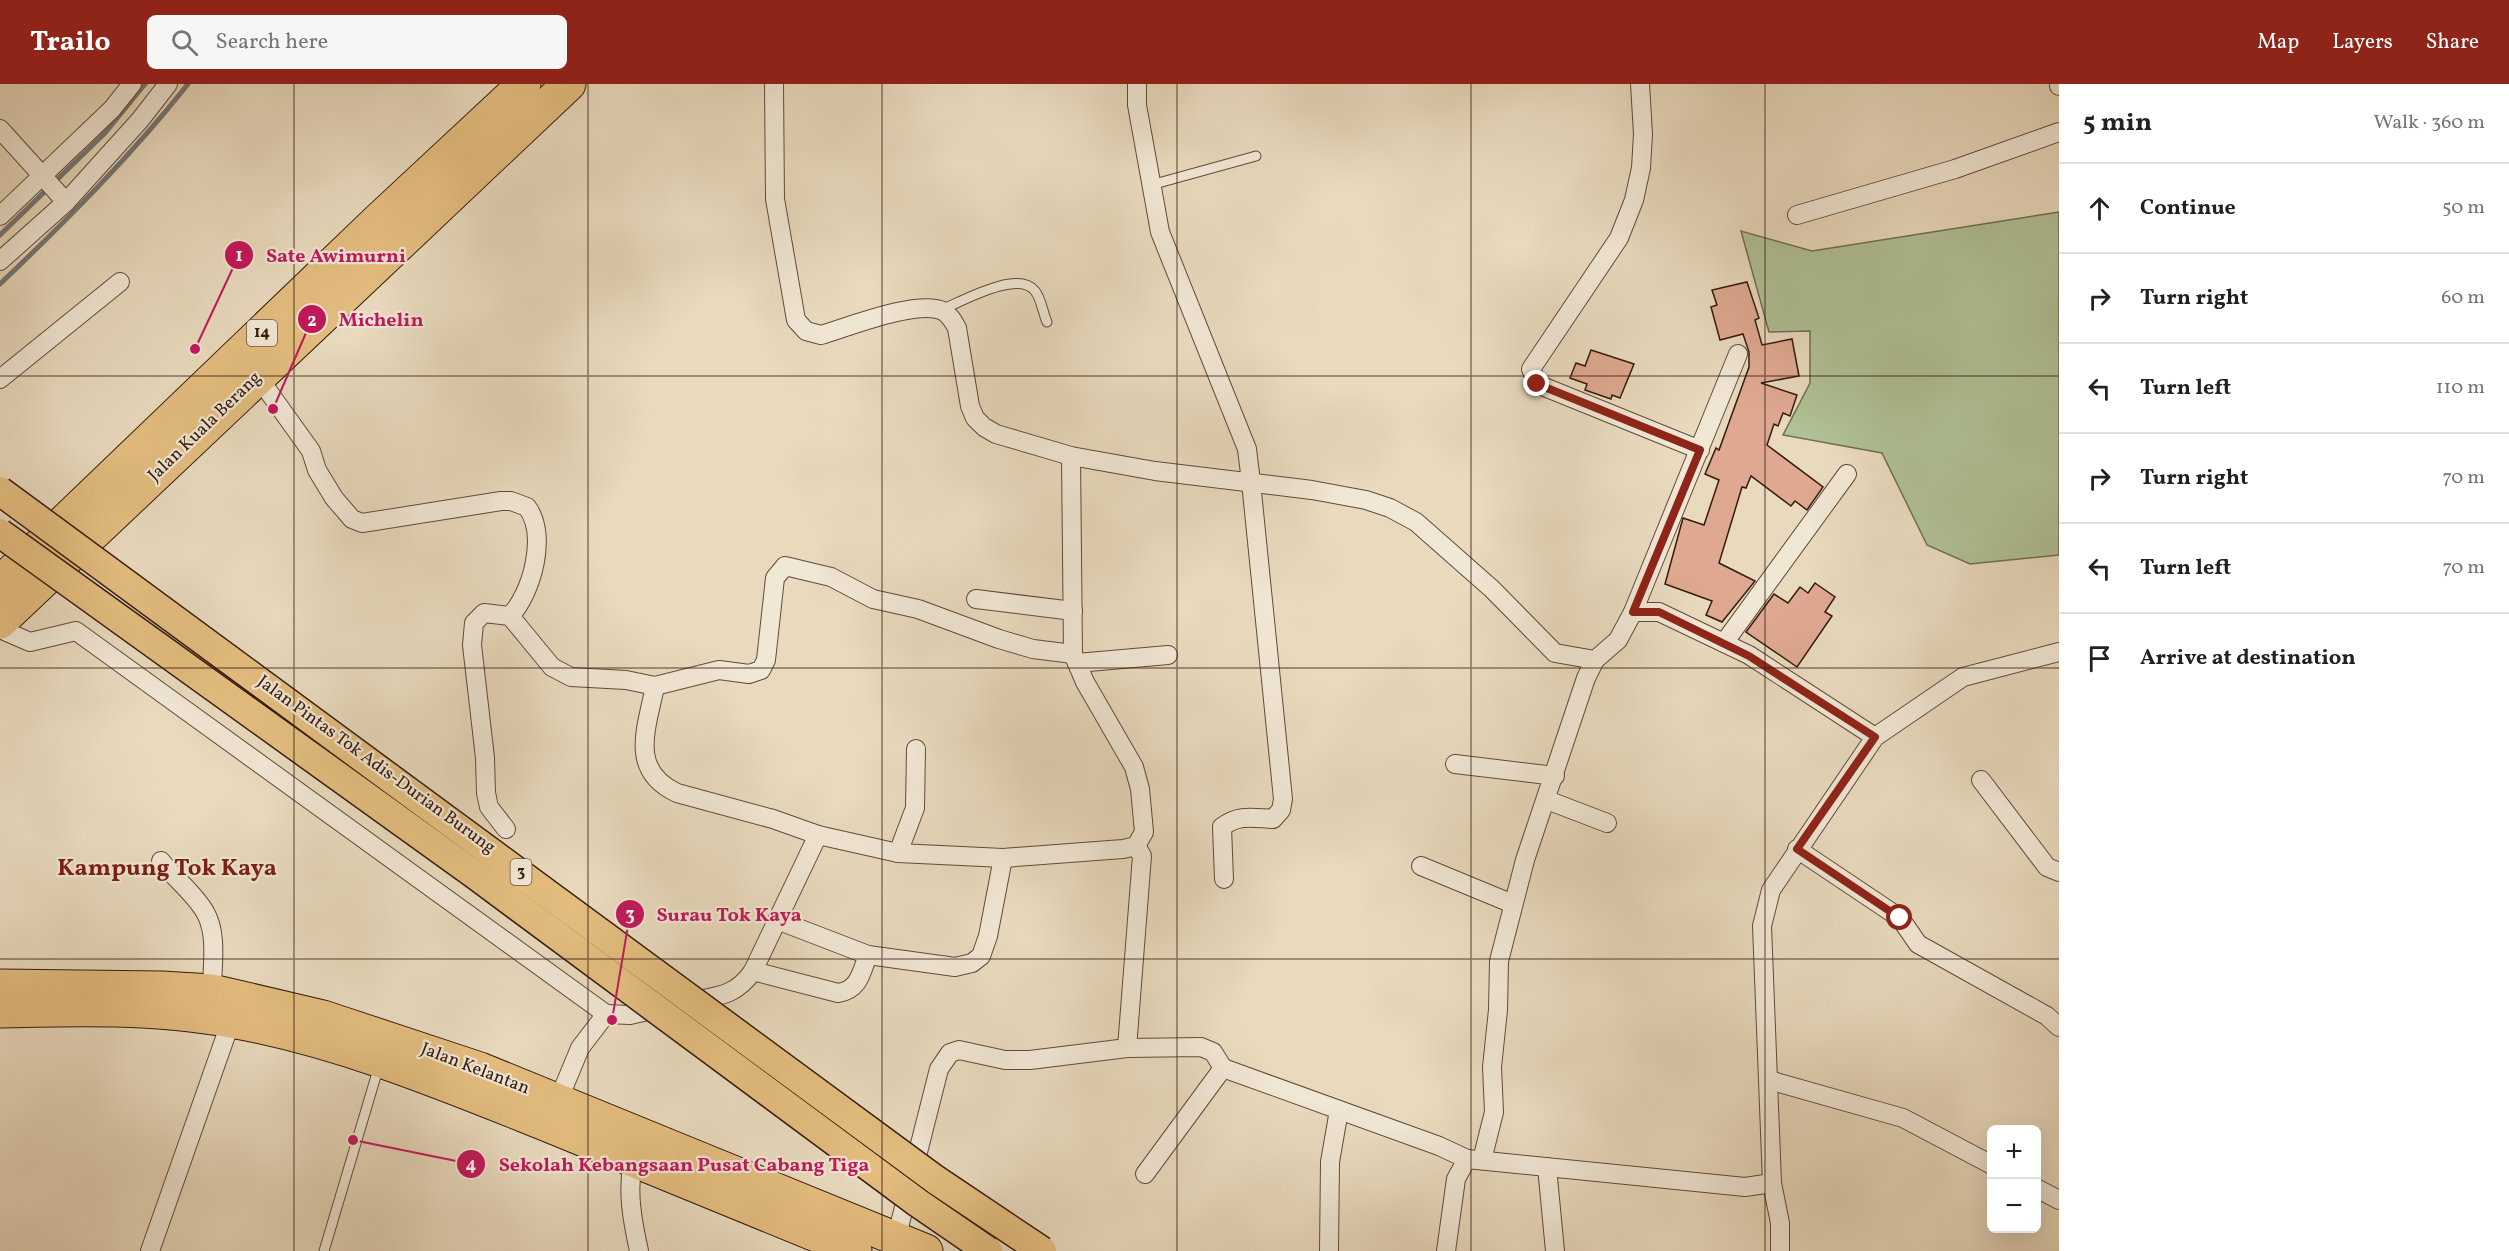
<!DOCTYPE html>
<html lang="en">
<head>
<meta charset="utf-8">
<style>
  body { margin:0; font-family:Vollkorn,serif; background:#f6f6f6; color:#202124 }
  .controls { position:absolute; right:18px; bottom:18px; display:grid; overflow:hidden; border-radius:9px; box-shadow:0 6px 24px #0002 }
  .controls button { width:54px; height:54px; display:grid; place-items:center; padding:0; border:0; border-bottom:2px solid #e0e0e0; background:#fff; color:#202124; font:30px sans-serif }
  .stop { position:absolute; width:18px; height:18px; margin:-14px; border:4px solid #8f2418; border-radius:50%; background:#fff }
  .stop.end { background:#8f2418; border-color:#fff; box-shadow:0 2px 6px #0008 }
  .list { margin:0; padding:0; list-style:none }
  h2 { display:flex; justify-content:space-between; align-items:center; height:78px; margin:0; padding:0 24px; font-size:26px }
  h2 small { font-size:20px; font-weight:400; color:#757577 }
  .list li { display:grid; grid-template-columns:39px 1fr auto; gap:18px; align-items:center; box-sizing:border-box; height:90px; padding:0 24px; border-top:2px solid #e0e0e0 }
  .list b { display:block; font-size:22px; white-space:nowrap }
  .list em { font-size:20px; font-style:normal; color:#757577 }
  .icon { flex:none; width:33px; height:33px; fill:none; stroke:currentColor; stroke-width:2; stroke-linecap:round; stroke-linejoin:round }
  .map { position:relative; flex:none; width:2059px; height:1167px; overflow:hidden }
  header { display:flex; align-items:center; gap:36px; box-sizing:border-box; height:84px; padding:0 30px; background:#8f2418; color:#fff }
  header strong { font-size:28px }
  nav { display:flex; gap:33px; margin-inline-start:auto; font-size:21px }
  .search { width:420px; height:54px; background:#f6f6f6; display:flex; align-items:center; gap:15px; box-sizing:border-box; padding:0 21px; border-radius:9px; color:#757577; font-size:22px }
  main { display:flex }
  aside { flex:1; background:#fff }
  .map>svg:first-child { display:block }
  .green { fill:#b0c196; stroke:#726e52; stroke-width:1.5 }
  .lines { fill:none; stroke-linecap:round; stroke-linejoin:round }
  .stream { stroke:#747877; stroke-width:5 }
  .building { fill:#dfa991; stroke:#351a0d; stroke-width:1.5 }
  .lane-casing { stroke:#624a39; stroke-width:11 }
  .street-casing { stroke:#624a39; stroke-width:20 }
  .highway-casing { stroke:#351a0d; stroke-width:35 }
  .lane { stroke:#f1e7d5; stroke-width:9 }
  .street { stroke:#f1e7d5; stroke-width:18 }
  .highway { stroke:#e4bd7f; stroke-width:33 }
  .primary-bridge-casing { stroke:#351a0d; stroke-width:31; stroke-linecap:butt }
  .primary-bridge { stroke:#e4bd7f; stroke-width:28 }
  .route { stroke:#8f2418; stroke-width:8 }
  .grid { fill:none; stroke:#351a0d; stroke-width:1.5; stroke-opacity:0.55 }
  .labels { text-anchor:middle; dominant-baseline:central; stroke-width:4.5; stroke-linejoin:round; paint-order:stroke }
  .shield { fill:#f1e7d5; stroke:#6d5849; stroke-width:1.5 }
  .shield-label { font-size:16px; font-weight:bold; fill:#351a0d }
  .street-label { font-size:18px; fill:#351a0d; stroke:#f1e7d5 }
  .district-label { font-size:24px; font-weight:bold; fill:#7a1f14; stroke:#f1e7d5 }
  .leader { fill:none; stroke:#c2185b; stroke-width:2 }
  .callout-dot { fill:#c2185b; stroke:#f1e7d5; stroke-width:2 }
  .mark-label { font-size:18px; text-anchor:middle; font-weight:bold; fill:#fff }
  .callout-label { font-size:20px; text-anchor:middle; font-weight:bold; fill:#c2185b; stroke:#f1e7d5; stroke-width:4.5; stroke-linejoin:round; paint-order:stroke }
</style>
</head>
<body>
<header>
<strong>Trailo</strong>
<div class="search"><svg class="icon" aria-label="search" viewBox="0 0 24 24"><circle cx="10" cy="10" r="6"/><path d="M15 15l6 6"/></svg>Search here</div>
<nav><a>Map</a><a>Layers</a><a>Share</a></nav>
</header>
<main>
<div class="map">
<svg width="2059" height="1167" viewBox="0 0 2059 1167">
  <rect width="100%" height="100%" fill="#e9dabe"/>
  <filter id="stains"><feTurbulence type="fractalNoise" baseFrequency=".00333" numOctaves="4"/><feColorMatrix values="0 0 0 0 .2 0 0 0 0 .09 0 0 0 0 .02 0 0 0 .5 -.17"/></filter>
  <radialGradient id="worn" r=".72"><stop offset=".6" stop-color="#630" stop-opacity="0"/><stop offset="1" stop-color="#630" stop-opacity=".3"/></radialGradient>
  <polygon class="green" points="2059,128 2059,471 1970,480 1927,461 1882,369 1783,351 1810,299 1810,247 1769,248 1741,147 1812,167"/>
  <g class="lines">
    <g class="stream">
      <polyline points="0,151 105,49 145,0"/>
      <path d="M 0,200 C 66,137 131,72 188,0"/>
    </g>
  </g>
  <g class="building">
    <polygon points="1747,198 1759,234 1755,236 1762,261 1792,255 1799,292 1761,299 1797,311 1790,332 1783,329 1778,342 1774,340 1767,361 1823,403 1807,426 1795,417 1791,422 1751,392 1746,404 1742,403 1719,479 1755,497 1722,538 1706,531 1712,517 1665,500 1683,434 1704,441 1719,396 1705,390 1716,364 1719,366 1749,283 1749,268 1743,250 1720,256 1711,223 1717,221 1712,206"/>
    <polygon points="1591,266 1634,280 1620,314 1612,311 1611,315 1585,306 1587,300 1570,294 1576,279 1585,282"/>
    <polygon points="1815,499 1835,513 1825,528 1832,532 1797,583 1746,548 1774,510 1788,519 1800,503 1808,509"/>
  </g>
  <g class="lines">
    <defs>
      <g id="lane">
        <polyline points="1151,101 1256,72"/>
        <path d="M 941,226 C 961,218 1018,185 1035,207 C 1041,214 1043,229 1047,238"/>
        <polyline points="324,1167 379,982"/>
      </g>
      <g id="street">
        <path d="M 774,0 L 775,115 L 796,236 L 806,247 L 821,251 C 848,243 918,215 943,227 C 950,231 953,237 957,244 L 970,322 L 975,334 L 984,343 L 996,350 L 1071,372 L 1155,387 L 1312,406 L 1366,416 L 1390,424 L 1416,438 L 1492,505 L 1555,569 L 1595,576 L 1618,556 L 1633,528 L 1738,270"/>
        <path d="M 1137,0 L 1137,21 L 1160,148 L 1247,365 L 1251,398 L 1283,715 L 1281,726 L 1273,735 C 1253,734 1239,730 1222,743 L 1224,795"/>
        <polyline points="1640,0 1643,50 1641,84 1634,116 1619,154 1531,285 1537,300 1700,366"/>
        <polyline points="2059,0 2059,2"/>
        <polyline points="0,45 66,118"/>
        <polyline points="1797,131 1955,85 2059,48"/>
        <polyline points="0,132 112,25 132,0"/>
        <polyline points="0,177 66,118 140,36 168,0"/>
        <path d="M 258,293 L 311,367 L 317,386 L 334,414 L 352,435 L 362,439 L 501,417 L 511,417 L 527,423 C 548,451 532,509 510,532"/>
        <polyline points="0,295 120,198"/>
        <polyline points="976,515 1073,527"/>
        <polyline points="1633,528 1659,528 1749,571 1875,653"/>
        <polyline points="0,545 30,558 76,547 606,930"/>
        <polyline points="1724,559 1847,390"/>
        <polyline points="1077,579 1168,571"/>
        <path d="M 655,602 C 647,644 628,686 677,709 L 773,735 L 818,751"/>
        <polyline points="1455,680 1555,692"/>
        <polyline points="1981,696 2047,783 2059,788"/>
        <polyline points="1547,716 1607,739"/>
        <polyline points="506,745 489,723 486,709 485,674 472,561 474,539 484,529 510,532 552,583 571,593 626,596 655,602 719,586 749,590 761,586 766,576 775,494 785,482 831,493 873,515 918,525 999,555 1033,565 1073,570"/>
        <polyline points="1797,765 1900,834 1918,860 2047,932 2059,943"/>
        <polyline points="898,769 915,724 916,665"/>
        <path d="M 161,777 C 174,794 194,809 205,828 C 218,850 212,882 212,907"/>
        <polyline points="1421,782 1513,820"/>
        <polyline points="777,836 868,871 955,883 972,879 981,872 988,852 1003,774"/>
        <path d="M 753,887 L 838,909 C 859,906 861,889 868,871"/>
        <path d="M 688,918 C 717,912 735,913 753,887 L 818,751 L 898,769 L 1003,774 L 1123,765 L 1136,762 L 1144,748 L 1140,705 L 1134,683 L 1085,598 L 1073,570 L 1071,372"/>
        <polyline points="1127,964 1142,772 1136,762"/>
        <polyline points="1769,996 1903,1034 1992,1081"/>
        <polyline points="558,1017 580,964 606,930 630,931 661,924"/>
        <path d="M 633,1076 C 627,1108 632,1135 639,1167"/>
        <polyline points="1482,1076 1494,1028 1492,983 1498,926 1499,877 1525,776 1586,594 1595,576"/>
        <polyline points="1547,1083 1555,1167"/>
        <polyline points="1145,1090 1223,984"/>
        <polyline points="2036,1104 2059,1116"/>
        <polyline points="896,1155 939,985 950,969 959,966 1005,976 1030,976 1127,964 1201,963 1213,968 1223,984 1439,1062 1467,1075"/>
        <polyline points="150,1167 231,937"/>
        <polyline points="1329,1167 1330,1078 1339,1026"/>
        <polyline points="1446,1167 1456,1095 1467,1075 1745,1103 1772,1099"/>
        <polyline points="1780,1167 1780,1139 1772,1099 1762,842 1771,806 1875,653 1963,593 2059,568"/>
      </g>
      <g id="highway">
        <polyline points="0,499 378,136 524,0"/>
        <polyline points="0,538 569,0"/>
        <polyline points="0,902 162,904 212,907 323,933 480,985 926,1167"/>
        <path d="M 0,927 C 77,925 155,923 231,937 C 338,956 440,998 540,1038 C 645,1081 750,1124 855,1167"/>
      </g>
    </defs>
    <use href="#lane" class="lane-casing"/>
    <use href="#street" class="street-casing"/>
    <use href="#highway" class="highway-casing"/>
    <use href="#lane" class="lane"/>
    <use href="#street" class="street"/>
    <use href="#highway" class="highway"/>
    <defs>
      <g id="primary-bridge">
        <polyline points="0,407 936,1096 1042,1167"/>
        <polyline points="0,449 474,790 918,1119 988,1167"/>
      </g>
    </defs>
    <use href="#primary-bridge" class="primary-bridge-casing"/>
    <use href="#primary-bridge" class="primary-bridge"/>
  </g>
  <g class="lines">
    <polyline class="route" points="1537,300 1700,366 1633,528 1659,528 1749,572 1875,653 1797,765 1900,834"/>
  </g>
  <path class="grid" d="M 294,0 L 294,1167M 588,0 L 588,1167M 882,0 L 882,1167M 1177,0 L 1177,1167M 1471,0 L 1471,1167M 1765,0 L 1765,1167M 0,292 L 2059,292M 0,584 L 2059,584M 0,875 L 2059,875"/>
  <g class="labels">
    <g class="shield">
      <rect x="247" y="236" width="30" height="26" rx="4.5"/>
      <rect x="510.5" y="775" width="21" height="26" rx="4.5"/>
    </g>
    <g class="shield-label">
      <text x="262" y="249">14</text>
      <text x="521" y="788">3</text>
    </g>
    <g class="street-label">
      <text transform="translate(205 343) rotate(-44)">Jalan Kuala Berang</text>
      <text transform="translate(376 681) rotate(36)">Jalan Pintas Tok Adis-Durian Burung</text>
      <text transform="translate(475 985) rotate(21)">Jalan Kelantan</text>
    </g>
    <g class="district-label">
      <text x="167" y="785">Kampung Tok Kaya</text>
    </g>
  </g>
  <path class="leader" d="M195 265L239 171M273 325L312 235M612 936L630 830M353 1056L471 1080"/>
  <g class="callout-dot">
    <circle cx="195" cy="265" r="6"/>
    <circle cx="273" cy="325" r="6"/>
    <circle cx="612" cy="936" r="6"/>
    <circle cx="353" cy="1056" r="6"/>
    <circle cx="239" cy="171" r="15"/>
    <circle cx="312" cy="235" r="15"/>
    <circle cx="630" cy="830" r="15"/>
    <circle cx="471" cy="1080" r="15"/>
  </g>
  <g class="mark-label">
    <text x="239" y="177">1</text>
    <text x="312" y="242">2</text>
    <text x="630" y="836">3</text>
    <text x="471" y="1086">4</text>
  </g>
  <g class="callout-label">
    <text x="336" y="178">Sate Awimurni</text>
    <text x="381" y="242">Michelin</text>
    <text x="729" y="837">Surau Tok Kaya</text>
    <text x="684" y="1087">Sekolah Kebangsaan Pusat Cabang Tiga</text>
  </g>
  <rect width="100%" height="100%" filter="url(#stains)"/>
  <rect width="100%" height="100%" fill="url(#worn)"/>
</svg>
<div class="controls">
<button>+</button>
<button>−</button>
</div>
<div class="stop" style="left:1900px;top:834px"></div>
<div class="stop end" style="left:1537px;top:300px"></div>
</div>
<aside>
<h2>5 min<small>Walk · 360 m</small></h2>
<ul class="list">
<li><svg class="icon" aria-label="ahead" viewBox="0 0 24 24"><path d="M12 20V5M6 11l6-6 6 6"/></svg><div><b>Continue</b></div><em>50 m</em></li>
<li><svg class="icon" aria-label="right" viewBox="0 0 24 24"><path d="M7 20v-9h11M14 6l5 5-5 5"/></svg><div><b>Turn right</b></div><em>60 m</em></li>
<li><svg class="icon" aria-label="left" viewBox="0 0 24 24"><path d="M17 20v-9H6M10 6l-5 5 5 5"/></svg><div><b>Turn left</b></div><em>110 m</em></li>
<li><svg class="icon" aria-label="right" viewBox="0 0 24 24"><path d="M7 20v-9h11M14 6l5 5-5 5"/></svg><div><b>Turn right</b></div><em>70 m</em></li>
<li><svg class="icon" aria-label="left" viewBox="0 0 24 24"><path d="M17 20v-9H6M10 6l-5 5 5 5"/></svg><div><b>Turn left</b></div><em>70 m</em></li>
<li><svg class="icon" aria-label="arrive" viewBox="0 0 24 24"><path d="M6 21V4h12l-3 4 3 4H6"/></svg><div><b>Arrive at destination</b></div></li>
</ul>
</aside>
</main>
</body>
</html>
